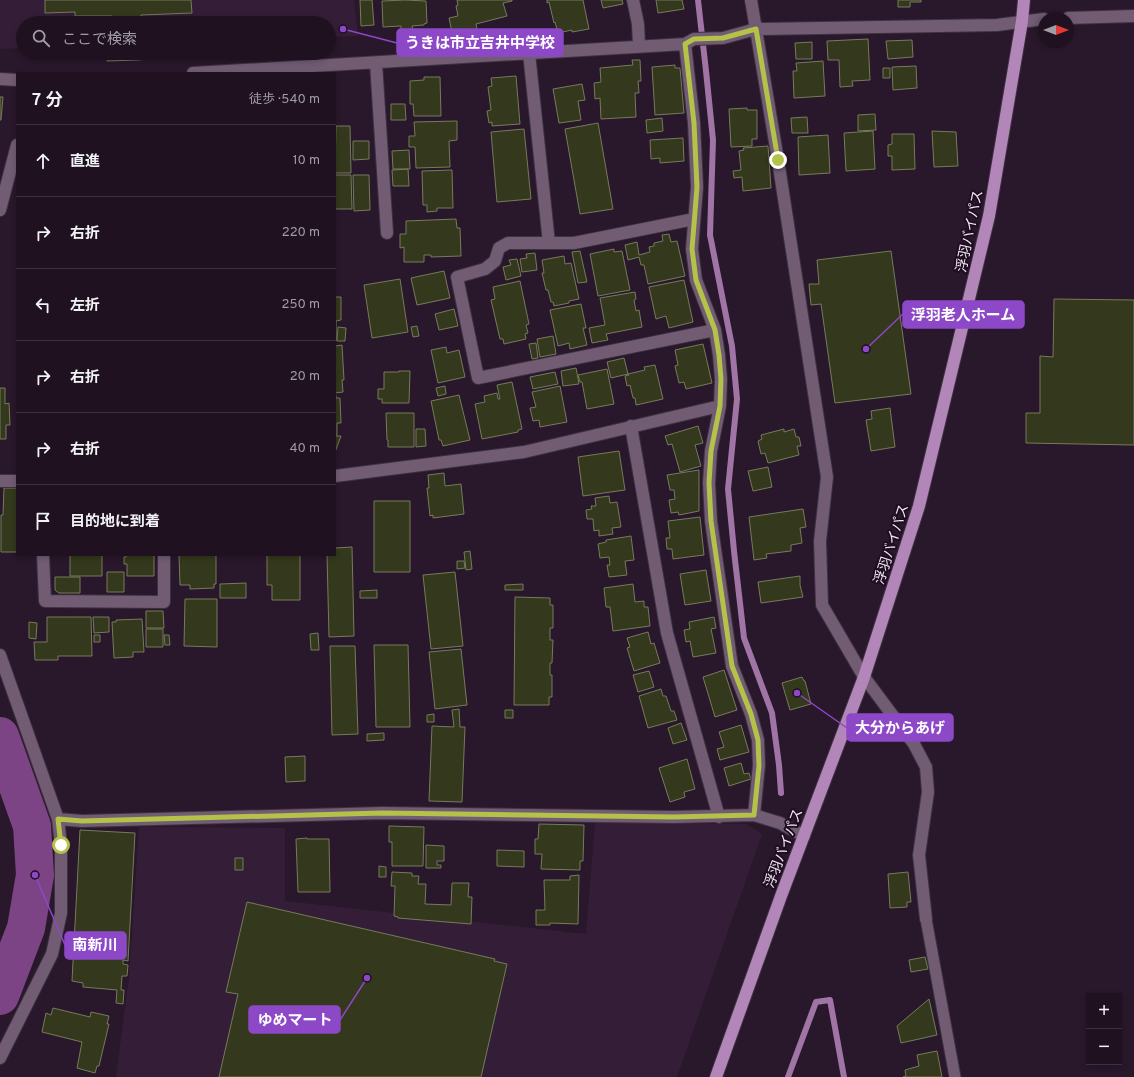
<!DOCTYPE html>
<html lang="ja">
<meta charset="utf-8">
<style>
body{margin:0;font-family:Overpass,"Noto Sans JP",sans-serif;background:#271a29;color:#f1f3f6}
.controls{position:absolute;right:12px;bottom:12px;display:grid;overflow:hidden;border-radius:0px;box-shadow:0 2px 6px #0003}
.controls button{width:36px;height:36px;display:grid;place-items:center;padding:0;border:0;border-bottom:1px solid #3c313e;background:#1f1120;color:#f1f3f6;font:20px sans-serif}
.compass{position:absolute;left:1038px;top:12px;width:36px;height:36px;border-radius:50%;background:#1f1120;box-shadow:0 2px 6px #0003;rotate:90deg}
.stop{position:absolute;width:12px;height:12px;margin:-9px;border:3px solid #b4c24a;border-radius:50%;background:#fff}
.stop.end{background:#b4c24a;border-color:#fff;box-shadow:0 1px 4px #0008}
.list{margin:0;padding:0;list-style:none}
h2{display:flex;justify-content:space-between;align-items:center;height:52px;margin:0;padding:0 16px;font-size:17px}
h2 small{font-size:13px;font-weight:400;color:#a19da5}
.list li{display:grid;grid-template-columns:26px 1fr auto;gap:12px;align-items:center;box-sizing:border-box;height:72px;padding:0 16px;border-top:1px solid #3c313e}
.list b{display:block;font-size:15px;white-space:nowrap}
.list em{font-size:13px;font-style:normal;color:#a19da5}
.icon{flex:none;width:22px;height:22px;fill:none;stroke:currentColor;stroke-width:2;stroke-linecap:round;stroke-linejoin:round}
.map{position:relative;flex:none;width:1134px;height:1077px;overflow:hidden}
.search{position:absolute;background:#1f1120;box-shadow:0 2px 6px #0003;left:16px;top:16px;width:320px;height:44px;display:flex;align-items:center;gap:10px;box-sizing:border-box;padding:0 14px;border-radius:22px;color:#a19da5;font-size:15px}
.panel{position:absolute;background:#1f1120;box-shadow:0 2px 6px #0003;left:16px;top:72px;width:320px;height:484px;border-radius:0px}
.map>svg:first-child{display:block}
</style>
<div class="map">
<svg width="1134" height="1077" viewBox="0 0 1134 1077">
<rect width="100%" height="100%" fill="#29172b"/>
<path fill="#341e37" d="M0 0H354L358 36 329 37V23H23V48L0 49Z
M595 822 746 824 762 834 677 1077H116L129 978 139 827 285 828V901L586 934Z"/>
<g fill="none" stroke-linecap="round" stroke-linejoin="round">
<path stroke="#a075a6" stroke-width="6" d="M698 0 706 71 713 140 710 235 732 346 737 399 728 489 734 551 744 638 772 713 779 765 781 793
M788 1077 816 1002 830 1000 844 1077"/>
<path stroke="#7c4484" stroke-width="38" d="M0 736 32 826 35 875 26 928 0 996"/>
</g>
<path fill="#34381c" stroke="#767b5c" d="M45 0H191L192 13 141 15V22L112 23V16H75V12L45 13Z
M360 0H372L374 25 361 26Z
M405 0 426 1 427 23 424 24V25L412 26 413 31 401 32V26L383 27 382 1Z
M457 0H512V1L503 3 507 16 476 24 478 34 466 37V40L454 42 449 18 458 16 456 6 458 5Z
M547 0H583L589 29 572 32V30L558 33 555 22 554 23 549 2 547 3Z
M601 0H622L623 4 603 8Z
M656 0H682L684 9 658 13Z
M898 0H921V2H910V7H898Z
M868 39 870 80 852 81 853 86 840 87 839 60H828L827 41Z
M912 40 913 57 888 59 886 41Z
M812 42V59H796L795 43Z
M107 53H180V54L161 58 138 60 107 61Z
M632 60H640L641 81H638L639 93H635L636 117 601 119 600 98 595 99 594 83 601 82 600 68 633 65Z
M823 61 825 96 794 98 793 71H797L796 63Z
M675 65V68H680L684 113 655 115 652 67Z
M916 66 917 88 893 90 892 67Z
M883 68H890V78H883Z
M516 76 520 124 492 126V122L489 123 487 111 491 110 488 87 492 86 491 78Z
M424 77H440L441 116H414L413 104H410V81L424 80Z
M582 84 585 100 578 101 581 120 559 123 553 89Z
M0 97H3L1 120H0Z
M391 104H405L406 120H391Z
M747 108V110H757V139H752V146L731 147 729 109Z
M875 114 876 130 858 131V115Z
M807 117 808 133H792L791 118Z
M662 118 663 131 647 133 646 120Z
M457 121V140L449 141 450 167 416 168 415 147H409V136H415L414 122Z
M598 123 613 209 580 214 565 129Z
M336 126H350L351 173H335Z
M524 129 531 199 497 202 491 132Z
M873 131 875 169 846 171 844 133Z
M932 131 956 132 958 166 934 167Z
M892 134H914L915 169 892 170V156H888V145L892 144Z
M828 135 830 173 799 175 798 137Z
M683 138 684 161 660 163V158L651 159 650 140Z
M353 141H369V159L353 160Z
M768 146 771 188 743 191 742 177 734 178 733 171 741 170 739 151 744 150 743 148Z
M409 150 410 169H393L392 151Z
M408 169 409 186H393L392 170Z
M452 170 453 208H437V211L427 212V205H423L422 171Z
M335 175H351L352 209H335Z
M353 175H369L370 210 354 211Z
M456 219 457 228H460L461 256 431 257V255H424V262H404V247L400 248V234H406V221Z
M669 234 671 242 677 241 685 276 648 284 644 265H641L639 257 628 260 625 245 637 242 639 255 650 252 649 247 654 246V243L663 241 662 235Z
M614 249V252L622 251 630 290 598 296 590 254Z
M580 251 587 282 578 283 572 252Z
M891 251 911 394 835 403 821 304 811 305 809 284H819L817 260Z
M535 253 537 270 522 272 520 259 527 258 526 254Z
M564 256 565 264 571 263 579 299 569 301V303L554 306 553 302H551L548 290H546L542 273H544L542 260Z
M517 259 521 276 506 280 503 267 511 265 509 260Z
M444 271 450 298 417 305 411 278Z
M400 279 408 332 372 338 364 285Z
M684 280 693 322 669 328 666 316 656 319 649 287Z
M520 281 529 324 526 325 528 333 525 334 526 339 504 344 503 339H500L491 300 495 299 493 287Z
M635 292 636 299 634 300 636 311 639 310 642 327 606 334 608 340 592 343 589 328 605 325 600 298Z
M335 297H341V320L336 321V341Z
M1054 299 1134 300V445L1026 443V413H1040V356L1053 357Z
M581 304 586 328H583L587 345 570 349 569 343 558 346 550 310Z
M454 309 458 326 439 330 435 314Z
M417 326 419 336 413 337 411 327Z
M338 327 346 328 345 341H337Z
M553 336 556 354 540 357 537 339Z
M536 343 538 358 532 359 529 344Z
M703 344 712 383 686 389 684 382 679 383 675 366 678 365 675 350Z
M342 345 344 380H342L343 392 335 393V346Z
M446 347 447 353 459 350 465 377 438 383 431 350Z
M624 358 628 374 611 378 607 362Z
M655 365 663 399 636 405 635 398H633L630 385 627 386 625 376 629 375 628 374 645 370 644 367Z
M576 368 579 384 563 386 561 371Z
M607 369 614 404 587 409 582 382H580L578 375Z
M399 371H410L409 403H382V399H378V389H384V372H399Z
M555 372 558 384 533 389 530 377Z
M512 382 522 429 518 430V432L482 439 475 404 485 402 484 396 497 393 498 399H500L497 385Z
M445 386 446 394 438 396 436 388Z
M560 386 567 422 540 427 539 420 533 421 530 408 536 407 532 392Z
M0 388H5V404L9 403 10 425H6V439H0Z
M335 395H336V398H340L341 423H337V435H335Z
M459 395 470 440 443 446 441 440H439L431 401Z
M890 408 895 447 871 451 866 420 872 419 871 411Z
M386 413H414V447H388V440H387Z
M698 426 703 443 695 445 701 466 680 472 672 444 668 445 665 436Z
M416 429H425L426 446 416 447Z
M784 429V432L794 429 796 437H799L801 446H797L799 455 768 463 765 453 761 454 758 441 762 439 761 435Z
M335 436H341L335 452Z
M619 451 625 490 583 496 578 457Z
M768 467 772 487 753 491 748 471Z
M699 470V511L679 515 678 512 671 513 669 500 675 499 674 490H670L667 475Z
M444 473 445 486 461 484 464 514 433 518V515L430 516 427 488H429L428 475Z
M4 488H17V552H1V515H3Z
M609 496 610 503 617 502 621 527 612 528 613 534 599 536V530L594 531 593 519H587L586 510 592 509 591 506H596L595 498Z
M374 501H410V572H374Z
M803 509 806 527 800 528 802 543 791 545V551L766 554 767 558 754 560 749 517Z
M700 517 704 555 673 559 672 549H667L666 538H670L668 521Z
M631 536 634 560 625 561 627 575 609 577 607 565H610L609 557 600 558 598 544 606 542V540Z
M352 547 354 636 329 637 327 555H335V548Z
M470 551 472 569 466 570 464 552Z
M70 555H102V576H70Z
M126 555H154V576H127V564H124V557H126Z
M179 555H216V584H214V588L190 589V585H180Z
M267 555H300V600H272V585H267Z
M457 561H464L465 568 457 569Z
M706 570 711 601 685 605 680 574Z
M107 572H124V592H107Z
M455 572 463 646 431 649 423 575Z
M800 576V585L803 597 761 603 758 582Z
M55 577H80V593H59L55 590Z
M246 583V598H220V584Z
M523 584V590H505V585Z
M633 584 635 602 644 601V607H648L650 626 613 631 610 607H606L604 588Z
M377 590V598H360V591Z
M515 597 550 598V605H553V628H550V640H553L552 663H550V675H552V697H549V705H514Z
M185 599H217V647L184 646Z
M146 611H163L164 628H146Z
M47 617H91L92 656H58V660H35L34 642H47Z
M93 617H109V632L94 633Z
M714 617 716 628 711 629 716 653 693 657 690 641 686 642 684 630 690 629 689 622Z
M142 619 144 652H133V657L114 658 112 622H116V620Z
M29 622 37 623 36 639 29 638Z
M146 629H163V647H146Z
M648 632 651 644 654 643 660 663 634 671 627 648 630 647 627 638Z
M318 633 319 650H311L310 634Z
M94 635H100V642H94Z
M164 635H169L170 645H165Z
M374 645H408L410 727H376Z
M330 646H355L358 734 332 735Z
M461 649 467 705 435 709 429 652Z
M724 670 737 710 715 717 703 677Z
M649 671 654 687 638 692 633 675Z
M802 677 804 681H805L811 704 790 710 782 683Z
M661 689 663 696H666L671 711H674L677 720 648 728 639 696Z
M459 709 460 727H465L462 802 429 801 432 726 454 727 452 710Z
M505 710H513V718H505Z
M434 714V722H427V715Z
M681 723 687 740 673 744 668 728Z
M741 725 749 752 720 760 717 749 724 747 719 732Z
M384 733V740L367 741V734Z
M305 756V781L286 782 285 757Z
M687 759 695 789 684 792 685 797 670 802 659 768Z
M741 763 744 774 749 773 751 779 729 786 724 768Z
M539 824 584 825 583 861H580V870L541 869 542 854H535V839H538Z
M389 826 424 827 423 866H392V842H389Z
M80 830 135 833 128 961 123 960V964L128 965 127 976H122L121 990H124L123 1004 116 1003 117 990 83 987V983L72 981Z
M307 838V839H329L330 892H298L296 839Z
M426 845 444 846V861H437V865H441V868H426Z
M497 850 524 851V867L497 866Z
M235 858H243V870H235Z
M379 866 386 867V877H379Z
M392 872 412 873V876H419L418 884H426L425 904 451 905 452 883H469L468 897H472L471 924 398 918V917L394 916 395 886H391Z
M908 872 911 902H907V907L890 908 888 874Z
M579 875 578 924 550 923V925H536V910H545L544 880H570V876Z
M247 902 495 959 494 961 507 964 481 1077H219L238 994 226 992Z
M925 957 928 969 911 972 909 960Z
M929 999 937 1035 901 1043 897 1026Z
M53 1008 90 1017 91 1012 109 1016 107 1024H109L99 1066H97L95 1073 77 1068 82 1042 42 1032 46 1013 51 1015Z
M937 1051 942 1077H903L906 1076 905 1070 919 1066 917 1055Z"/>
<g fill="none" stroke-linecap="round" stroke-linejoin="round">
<g stroke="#3e3140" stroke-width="13">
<path id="service" d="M926 919 955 1077"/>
</g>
<g stroke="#3e3140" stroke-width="14">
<path id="minor" d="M633 0 638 24 639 45
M751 0 778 160 827 477 820 541 822 605 864 677 914 744 926 767 928 792 919 855 926 919
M1068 18 1134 16
M685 44 694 123 697 187 692 249 696 280 715 330 719 355 721 379 720 406 711 451 709 483 711 521 732 666 751 714 758 740 759 765 754 815
M529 53 549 243
M376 63 387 233
M193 73 685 44 694 39 723 38 756 29 997 25 1044 19
M0 79 17 80
M0 210 17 145
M694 219 574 243H508L499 248 495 261 485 269 457 277 478 378 715 330
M631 426 667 633 719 817
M335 476 524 452 720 406
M0 481H17
M43 555 45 601 164 602V555
M0 655 58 819 61 845V913L52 954 0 1058
M58 819 82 821 382 813 674 817 754 815 780 823 804 836"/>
</g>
<g stroke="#3e3140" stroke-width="14">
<path id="trunk" d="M716 1077 781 896 864 677 919 506 989 216 1022 21 1024 0"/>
</g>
<use href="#service" stroke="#715c74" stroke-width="11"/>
<use href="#minor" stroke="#715c74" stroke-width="12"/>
<use href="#trunk" stroke="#b286b8" stroke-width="12"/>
</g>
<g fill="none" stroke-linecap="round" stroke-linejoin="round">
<path stroke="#b4c24a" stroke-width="5" d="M61 845 58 819 82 821 382 813 674 817 754 815 759 766 758 740 751 714 732 666 711 521 709 483 711 451 720 406 721 379 719 355 715 330 696 280 692 249 697 187 694 123 685 44 694 39 723 38 756 29 778 160"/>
</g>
<g text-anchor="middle" stroke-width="4" stroke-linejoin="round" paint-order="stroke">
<g font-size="14" fill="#f3e7f5" stroke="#1f0e21">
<text transform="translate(969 231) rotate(-78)" y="5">浮羽バイパス</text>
<text transform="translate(891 544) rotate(-72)" y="5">浮羽バイパス</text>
<text transform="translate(783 848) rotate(-69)" y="5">浮羽バイパス</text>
</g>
</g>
<path fill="none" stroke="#8d48c7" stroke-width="1.5" d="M343 29L397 43M866 349L903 314M797 693L847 728M35 875L65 945M367 978L340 1020"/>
<g fill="#8d48c7" stroke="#1f0e21" stroke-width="1.5">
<circle cx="343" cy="29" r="4"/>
<circle cx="866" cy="349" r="4"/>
<circle cx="797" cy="693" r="4"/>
<circle cx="35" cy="875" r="4"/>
<circle cx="367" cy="978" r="4"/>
</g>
<g fill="#8d48c7" stroke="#8d48c7" stroke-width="1.5">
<rect x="397" y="29" width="166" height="27" rx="4"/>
<rect x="903" y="301" width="121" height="27" rx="4"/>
<rect x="847" y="714" width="106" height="27" rx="4"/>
<rect x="65" y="932" width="61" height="27" rx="4"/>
<rect x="249" y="1006" width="91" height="27" rx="4"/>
</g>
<g font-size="15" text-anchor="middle" font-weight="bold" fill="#fff">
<text x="480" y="48">うきは市立吉井中学校</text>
<text x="963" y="320">浮羽老人ホーム</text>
<text x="900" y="733">大分からあげ</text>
<text x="95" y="950">南新川</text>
<text x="295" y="1025">ゆめマート</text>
</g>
</svg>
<div class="controls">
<button>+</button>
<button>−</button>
</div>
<svg class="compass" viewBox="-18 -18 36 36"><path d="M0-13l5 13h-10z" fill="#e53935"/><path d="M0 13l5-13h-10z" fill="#a19da5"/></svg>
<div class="stop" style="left:61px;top:845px"></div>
<div class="stop end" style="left:778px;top:160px"></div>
<div class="search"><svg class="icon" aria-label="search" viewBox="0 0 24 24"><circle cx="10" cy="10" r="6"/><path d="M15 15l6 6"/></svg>ここで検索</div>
<section class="panel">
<h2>7 分<small>徒歩 · 540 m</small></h2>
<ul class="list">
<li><svg class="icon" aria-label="ahead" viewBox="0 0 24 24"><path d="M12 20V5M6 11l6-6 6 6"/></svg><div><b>直進</b></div><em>10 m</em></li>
<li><svg class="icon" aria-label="right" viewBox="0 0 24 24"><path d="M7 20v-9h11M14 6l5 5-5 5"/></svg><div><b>右折</b></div><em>220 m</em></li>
<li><svg class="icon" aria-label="left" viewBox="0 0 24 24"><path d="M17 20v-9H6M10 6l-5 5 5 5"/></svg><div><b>左折</b></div><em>250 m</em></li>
<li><svg class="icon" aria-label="right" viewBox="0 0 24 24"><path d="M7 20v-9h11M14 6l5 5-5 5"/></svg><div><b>右折</b></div><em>20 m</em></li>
<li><svg class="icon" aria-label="right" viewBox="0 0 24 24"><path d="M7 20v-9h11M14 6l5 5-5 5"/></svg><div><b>右折</b></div><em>40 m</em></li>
<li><svg class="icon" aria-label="arrive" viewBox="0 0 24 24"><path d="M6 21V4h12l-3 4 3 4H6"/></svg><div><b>目的地に到着</b></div></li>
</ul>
</section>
</div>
